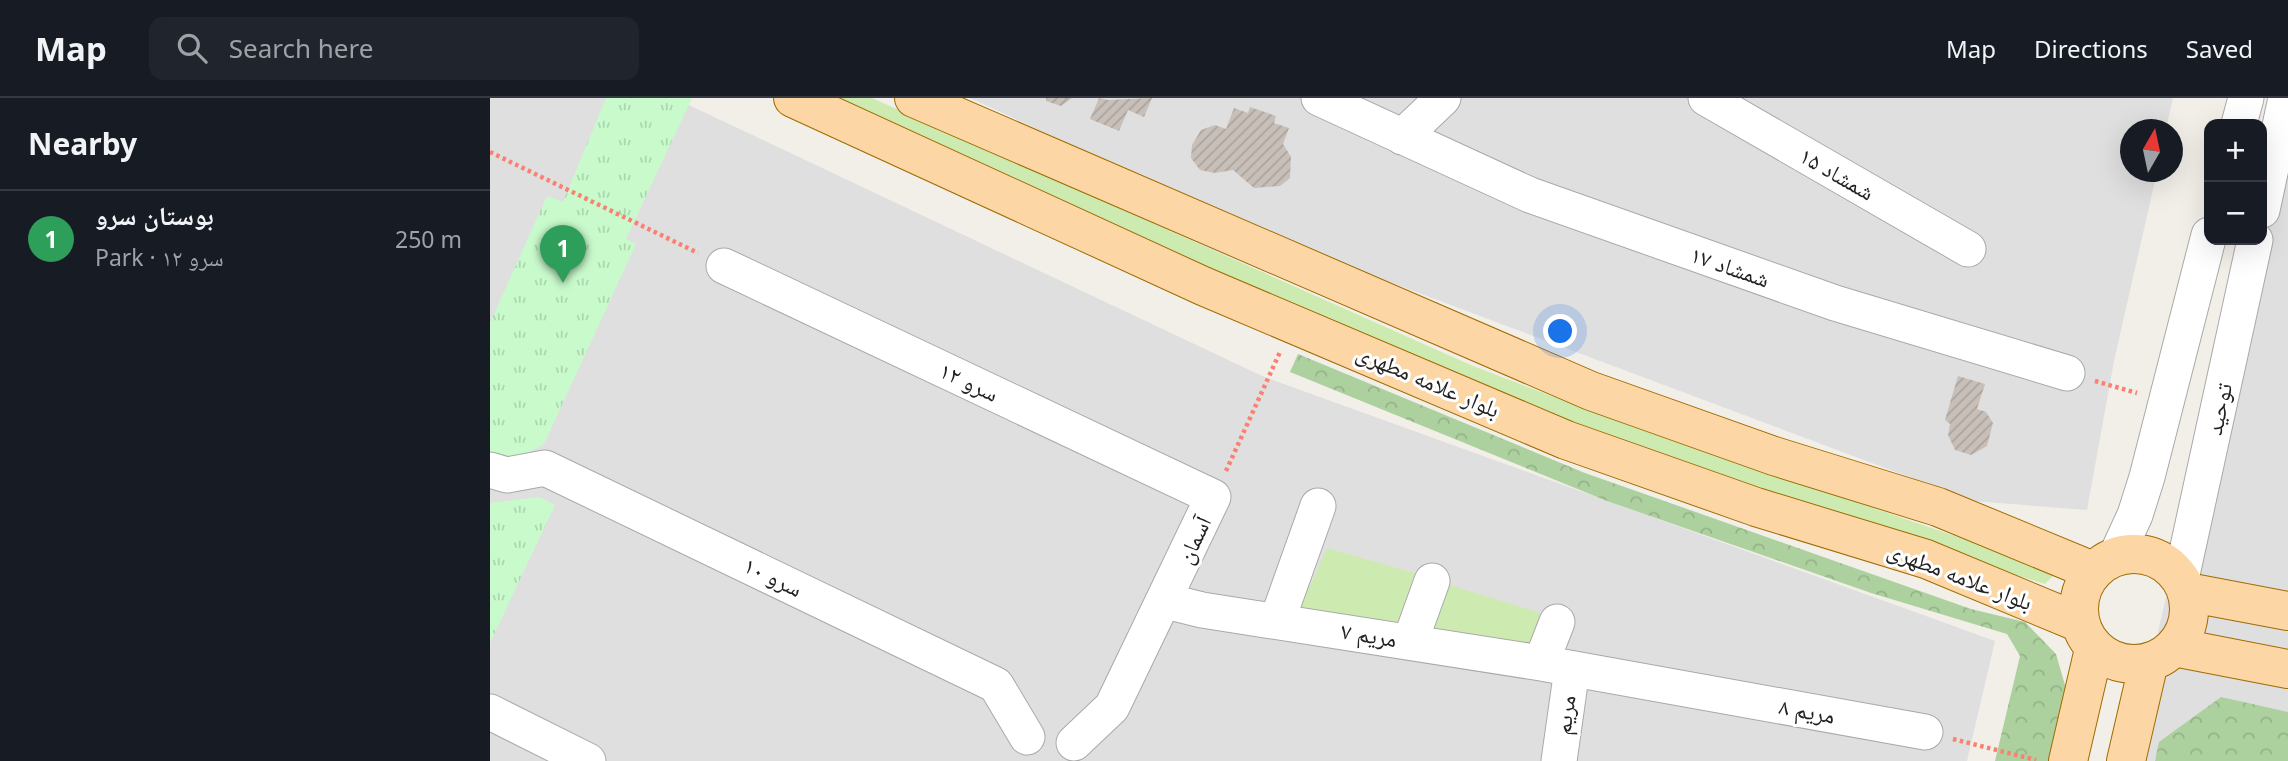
<!DOCTYPE html>
<meta charset="utf-8">
<style>
body{margin:0;font-family:"Noto Sans","Noto Naskh Arabic",sans-serif;background:#20242c;color:#f1f3f6}
.controls{position:absolute;right:21px;top:21px;display:grid;overflow:hidden;border-radius:14px;box-shadow:0 7px 28px #0002}
.controls button{width:63px;height:63px;display:grid;place-items:center;padding:0;border:0;border-bottom:2px solid #363941;background:#171b24;color:#f1f3f6;font:35px sans-serif}
.compass{position:absolute;left:1630px;top:21px;width:63px;height:63px;border-radius:50%;background:#171b24;box-shadow:0 7px 28px #0002;rotate:9deg}
.you{position:absolute;left:1071px;top:234px;width:24px;height:24px;margin:-18px;border:5px solid #fff;border-radius:50%;background:#1a73e8;box-shadow:0 0 0 10px #1a73e833}
.badge{display:grid;place-items:center;width:46px;height:46px;border-radius:50%;background:#d40000;color:#fff;font-size:23px;font-weight:700}
.pin{position:absolute;translate:-50% -58px;filter:drop-shadow(0 2px 4px #0008)}
.pin::after{content:'';position:absolute;top:37px;width:24px;height:21px;background:inherit;clip-path:polygon(0 0,100% 0,50% 100%)}
.list{margin:0;padding:0;list-style:none}
h2{display:flex;justify-content:space-between;align-items:center;height:91px;margin:0;padding:0 28px;font-size:30px}
h2 small{font-size:23px;font-weight:400;color:#9ea1a6}
.list li{display:grid;grid-template-columns:46px 1fr auto;gap:21px;align-items:center;box-sizing:border-box;height:98px;padding:0 28px;border-top:2px solid #363941}
.list b{display:block;font-size:26px;white-space:nowrap}
.list p{margin:0;font-size:23px;white-space:nowrap;color:#9ea1a6}
.list em{font-size:23px;font-style:normal;color:#9ea1a6}
.icon{flex:none;width:38px;height:38px;fill:none;stroke:currentColor;stroke-width:2;stroke-linecap:round;stroke-linejoin:round}
.map{position:relative;flex:none;width:1798px;height:663px;overflow:hidden}
header{display:flex;align-items:center;gap:42px;box-sizing:border-box;height:98px;padding:0 35px;background:#171b24;border-bottom:2px solid #363941}
header strong{font-size:33px}
nav{display:flex;gap:38px;margin-inline-start:auto;font-size:24px}
.search{width:490px;height:63px;background:#20242c;display:flex;align-items:center;gap:18px;box-sizing:border-box;padding:0 24px;border-radius:14px;color:#9ea1a6;font-size:26px}
main{display:flex}
aside{flex:1;background:#171b24}
.map>svg:first-child{display:block}
</style>
<header>
<strong>Map</strong>
<div class="search"><svg class="icon" aria-label="search" viewBox="0 0 24 24"><circle cx="10" cy="10" r="6"/><path d="M15 15l6 6"/></svg>Search here</div>
<nav><a>Map</a><a>Directions</a><a>Saved</a></nav>
</header>
<main>
<aside>
<h2>Nearby<small></small></h2>
<ul class="list">
<li><span class="badge" style="background:#2e9e5b">1</span><div><b>بوستان سرو</b><p>Park · سرو ۱۲</p></div><em>250 m</em></li>
</ul>
</aside>
<div class="map">
<svg width="1798" height="663" viewBox="0 0 1798 663">
<defs>
<pattern id="forest-crowns" width="20" height="18" patternUnits="userSpaceOnUse" patternTransform="scale(1.75)"><rect width="20" height="18" fill="#add19e"/><path d="M2 6a3 3 0 1 1 6 0M12 15a3 3 0 1 1 6 0" fill="none" stroke="#95b388"/></pattern>
<pattern id="park-tufts" width="24" height="20" patternUnits="userSpaceOnUse" patternTransform="scale(1.75)"><rect width="24" height="20" fill="#c8facc"/><path d="M3 7l-1-3M5 7V3M7 7l1-3M15 17l-1-3M17 17v-4M19 17l1-3" fill="none" stroke="#acd6af"/></pattern>
<pattern id="building-hatch" width="6" height="6" patternUnits="userSpaceOnUse" patternTransform="scale(1.75)"><rect width="6" height="6" fill="#c7bfb8"/><path d="M-1 1l2-2M0 6l6-6M5 7l2-2" fill="none" stroke="#aba49e"/></pattern>
</defs>
<rect width="100%" height="100%" fill="#f2efe9"/>
<path fill="#e0dfdf" d="M0 0H184L772 278 1505 543 1477 663H0Z
M480 0H1683L1676 31 1640 32V74H1667L1624 263 1597 412 1483 403 793 144Z
M1798 0V663H1639L1684 463 1772 142Z"/>
<path fill="#cdebb0" d="M334 0H382L983 268 1127 323 1568 473 1555 486 1382 432 1069 327Z
M837 450 932 477 908 534 808 515Z
M953 485 1060 518 1042 557 933 538Z"/>
<path fill="url(#forest-crowns)" d="M808 256 1095 375 1481 511 1535 524 1566 556 1577 594 1563 663H1505L1530 558 1517 536 1381 495 1117 403 800 274Z
M1731 599 1798 614V663H1665L1669 644Z"/>
<path fill="url(#park-tufts)" d="M116 0H202L136 141 146 146 54 346C37 356 20 363 0 354V225L57 98 73 104Z
M49 399 65 407 0 545V405Z"/>
<path fill="url(#building-hatch)" d="M556 0H582L571 8 556 3Z
M609 0 618 2 662 0 654 19 638 12 629 33 600 21Z
M760 9 786 18 784 25 799 30 793 46 801 59 800 80 790 88 764 90 743 72 725 75 710 72 701 60 702 47 711 32 725 27 736 31 744 10 758 15Z
M1468 278 1495 286 1487 311 1496 314 1503 325 1497 348 1481 357 1465 352 1458 337 1460 326 1455 322Z"/>
<g fill="none" stroke-linecap="round" stroke-linejoin="round">
<g stroke="#a9a9a9" stroke-width="37">
<path id="minor" d="M829 0 1040 97 1345 205 1577 275
M1216 0 1478 151
M1749 26 1756 0
M912 39 953 0
M1772 112 1796 0
M234 168 723 399 622 609 584 645
M0 372 17 377 55 370 506 587 537 639
M1627 456 1645 417 1657 379 1719 137
M1691 481 1765 142
M676 503 712 512 1051 565 1435 634
M787 523 828 408
M920 544 942 483
M1051 565 1067 524
M0 614 98 663
M1069 663 1082 571"/>
</g>
<g stroke="#a06b00" stroke-width="40">
<path id="major" d="M303 0 713 188 1076 342 1266 409 1436 461 1590 525
M424 0 1101 293 1284 358 1448 409 1603 473
M1589 511a55 55 0 1 1 110 0a55 55 0 1 1-110 0Z
M1697 494 1798 513
M1684 549 1798 571
M1578 663 1604 551
M1636 663 1659 564"/>
</g>
<path stroke="#fa8072" stroke-width="4.5" stroke-dasharray="3.5 3.5" stroke-linecap="butt" d="M0 54 208 155
M1605 283 1647 295
M736 373 790 254
M1463 641 1546 662"/>
<use href="#minor" stroke="#fff" stroke-width="35"/>
<use href="#major" stroke="#fcd6a4" stroke-width="38"/>
</g>
<g text-anchor="middle" stroke-width="6" stroke-linejoin="round" paint-order="stroke">
<g font-size="23" fill="#222" stroke="#fff">
<text transform="translate(1347 76) rotate(30)" y="8">شمشاد ۱۵</text>
<text transform="translate(1240 169) rotate(19)" y="8">شمشاد ۱۷</text>
<text transform="translate(938 283) rotate(23)" y="8">بلوار علامه مطهری</text>
<text transform="translate(479 284) rotate(25)" y="8">سرو ۱۲</text>
<text transform="translate(1729 311) rotate(-78)" y="8">توحید</text>
<text transform="translate(704 442) rotate(-65)" y="8">آسمان</text>
<text transform="translate(1470 478) rotate(21)" y="8">بلوار علامه مطهری</text>
<text transform="translate(283 479) rotate(26)" y="8">سرو ۱۰</text>
<text transform="translate(879 537) rotate(9)" y="8">مریم ۷</text>
<text transform="translate(1317 613) rotate(10)" y="8">مریم ۸</text>
<text transform="translate(1075 617) rotate(-82)" y="8">مریم</text>
</g>
</g>
</svg>
<div class="controls">
<button>+</button>
<button>−</button>
</div>
<svg class="compass" viewBox="-18 -18 36 36"><path d="M0-13l5 13h-10z" fill="#e53935"/><path d="M0 13l5-13h-10z" fill="#9ea1a6"/></svg>
<div class="you"></div>
<div class="pin badge" style="left:73px;top:185px;background:#2e9e5b">1</div>
</div>
</main>
